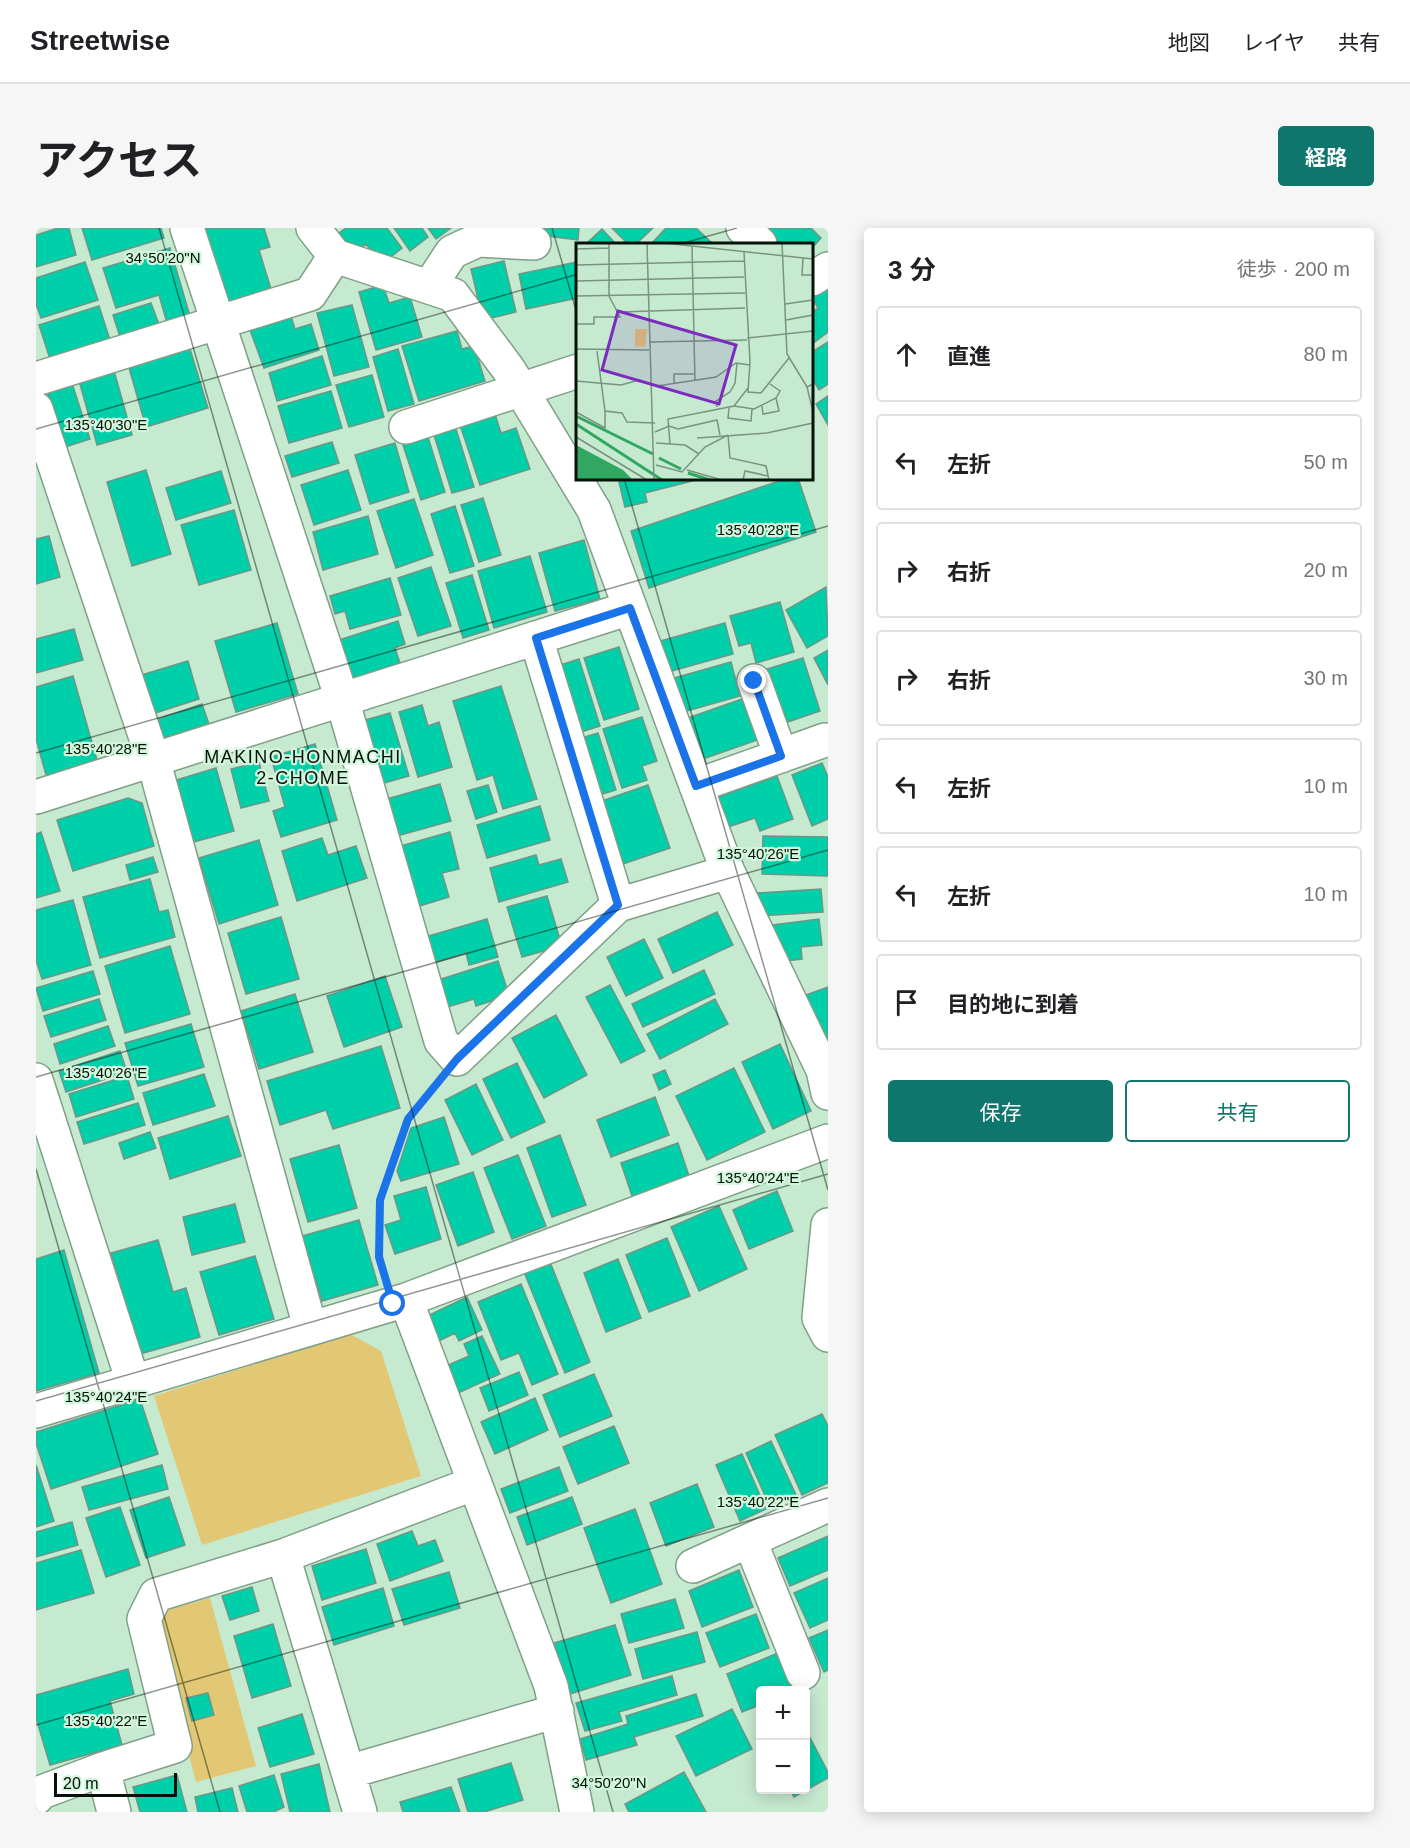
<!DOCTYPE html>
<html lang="ja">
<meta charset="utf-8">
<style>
body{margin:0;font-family:Helvetica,"Noto Sans JP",sans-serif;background:#f6f6f6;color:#202124}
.controls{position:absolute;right:18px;bottom:18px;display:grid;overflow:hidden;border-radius:6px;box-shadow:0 3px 15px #0003}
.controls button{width:54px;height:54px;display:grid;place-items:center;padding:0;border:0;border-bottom:2px solid #e0e0e0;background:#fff;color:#202124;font:30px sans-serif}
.scale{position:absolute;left:18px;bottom:15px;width:123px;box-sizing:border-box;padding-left:6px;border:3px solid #051109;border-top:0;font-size:16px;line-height:21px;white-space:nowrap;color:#051109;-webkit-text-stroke:4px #d3f7dc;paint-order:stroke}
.stop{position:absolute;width:18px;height:18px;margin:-14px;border:4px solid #1a73e8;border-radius:50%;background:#fff}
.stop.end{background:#1a73e8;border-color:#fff;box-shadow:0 2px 6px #0008}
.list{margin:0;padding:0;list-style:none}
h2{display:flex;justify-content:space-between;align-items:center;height:78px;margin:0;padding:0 24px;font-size:26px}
h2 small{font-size:20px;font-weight:400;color:#757577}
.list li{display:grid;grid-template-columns:39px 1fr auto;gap:18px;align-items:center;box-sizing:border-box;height:96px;margin:0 12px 12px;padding:0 12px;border:2px solid #e0e0e0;border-radius:6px}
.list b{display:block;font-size:22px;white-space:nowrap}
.list em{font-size:20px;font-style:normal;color:#757577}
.actions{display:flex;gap:12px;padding:18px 24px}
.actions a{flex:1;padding:14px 0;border:2px solid #0f766e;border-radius:6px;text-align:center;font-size:21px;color:#0f766e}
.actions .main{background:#0f766e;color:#fff}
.icon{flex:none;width:33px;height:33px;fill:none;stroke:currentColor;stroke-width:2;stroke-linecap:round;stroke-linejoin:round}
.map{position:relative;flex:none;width:792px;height:1584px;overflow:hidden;border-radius:6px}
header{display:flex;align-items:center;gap:36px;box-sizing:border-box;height:84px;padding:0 30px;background:#fff;border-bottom:2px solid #e0e0e0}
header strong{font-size:28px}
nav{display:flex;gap:33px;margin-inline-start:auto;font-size:21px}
.intro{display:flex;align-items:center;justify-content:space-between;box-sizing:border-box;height:144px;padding:0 36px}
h1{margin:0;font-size:42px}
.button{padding:15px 27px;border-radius:6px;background:#0f766e;color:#fff;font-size:21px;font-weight:700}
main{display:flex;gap:36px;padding:0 36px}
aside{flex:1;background:#fff;border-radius:6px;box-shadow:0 3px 15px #0003}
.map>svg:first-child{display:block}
</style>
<header>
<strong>Streetwise</strong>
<nav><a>地図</a><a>レイヤ</a><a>共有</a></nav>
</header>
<div class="intro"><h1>アクセス</h1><a class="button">経路</a></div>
<main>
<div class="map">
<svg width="792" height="1584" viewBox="0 0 792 1584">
<rect width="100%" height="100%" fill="#c6eacf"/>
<path fill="#e2c874" d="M314 1106 345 1123 385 1248 166 1317 118 1168Z
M174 1370 220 1538 160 1554 119 1400 124 1384Z"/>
<path fill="#00d0aa" stroke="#6b9688" stroke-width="1.5" d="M22 0H33L40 27 0 39V7Z
M46 0H125L128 10 56 32Z
M168 0H228L234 19 223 22 235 61 191 75Z
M310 0H351L366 20 346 36 330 16 319 25 303 5Z
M358 0H386L392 9 374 23Z
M392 0H415L400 11Z
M486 0H543L542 12 486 5Z
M576 0H617L600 16H592Z
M630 0H660L676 15 615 16Z
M727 0H775L785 10 776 20V16H745Z
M566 1 580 16H550Z
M134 20 154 88 131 95 123 67 80 80 67 40Z
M468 33 480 84 447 92 435 41Z
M49 34 62 72 5 90 0 76V50Z
M541 34 542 70 490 81 483 46Z
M347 57 353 75 374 69 386 109 340 122 323 64Z
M792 58V104L776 116V84L782 80 776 70Z
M115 75 124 99 85 112 77 87Z
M316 77 333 139 298 148 281 85Z
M63 78 75 115 15 134 3 97Z
M255 88 259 101 275 96 283 122 228 140 214 102Z
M421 103 426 121 438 118 449 153 383 173 366 118Z
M792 114V156L783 162 776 150V124Z
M154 121 172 180 110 199 93 140Z
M362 121 378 176 352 183 337 129Z
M286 128 295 157 241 173 233 145Z
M77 139 96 207 61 217 42 149Z
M336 147 348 189 313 199 300 157Z
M35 152 54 211 29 219 10 160Z
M295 163 306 200 253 215 242 178Z
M792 168V197L780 176Z
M459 186 465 205 480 200 494 241 444 257 424 197Z
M420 201 438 259 416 265 398 207Z
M392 209 409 264 385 272 367 217Z
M296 214 303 235 256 249 249 228Z
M359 215 373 264 334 276 319 227Z
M110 242 135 326 96 338 71 254Z
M312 242 325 282 278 297 265 257Z
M185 243 195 275 140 292 130 260Z
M582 250H668L609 265 611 274 589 279Z
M752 250H762L780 304 613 360 595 303Z
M447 270 465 327 443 334 425 277Z
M378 271 397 327 360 340 341 283Z
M419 278 438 338 414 345 395 286Z
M198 282 215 342 163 357 145 297Z
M332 288 342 326 287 342 277 304Z
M13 308 24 349 0 356V311Z
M548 312 564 371 519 383 503 325Z
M494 328 511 384 458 400 442 343Z
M395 339 415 398 382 408 362 350Z
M436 347 453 402 427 410 410 355Z
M354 350 365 387 314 401 309 383 299 386 294 368Z
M790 359 792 408 771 420 750 382Z
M744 374 758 424 720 435 715 415 703 418 694 388Z
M362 393 369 416 359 420 366 441 316 456 303 412Z
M241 395 262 466 200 484 179 413Z
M689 395 697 426 632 444 624 413Z
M38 401 47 432 0 445V411Z
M583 419 603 481 568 492 548 430Z
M792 422V457L778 430Z
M767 430 784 483 746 496 728 442Z
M543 431 564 498 536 507 515 440Z
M152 433 163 471 113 487 102 448Z
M695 434 704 468 647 484 638 450Z
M37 448 63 539 12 554 0 511V459Z
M465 458 501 571 467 581 457 547 441 552 417 473Z
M706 471 721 512 664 532 649 491Z
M166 476 173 496 122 512 116 493Z
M386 477 392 498 403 494 416 539 382 549 363 484Z
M354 485 373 548 341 557 322 494Z
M606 489 621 533 606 538 611 552 586 560 567 501Z
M562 505 580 562 556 569 539 512Z
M279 516 301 592 245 609 237 583 249 579 235 529Z
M223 534 233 573 205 580 195 541Z
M786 535 792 549V591L776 598 756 547Z
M180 540 198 603 154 615 137 553Z
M741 548 757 591 724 603 719 590 692 599 682 569Z
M404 556 415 593 357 609 347 572Z
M452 557 461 584 440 591 431 563Z
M612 557 634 620 581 638 560 575Z
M92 570 106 575 118 618 37 643 21 592Z
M504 578 514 612 451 630 441 597Z
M5 604 24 663 0 670V606Z
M414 604 423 641 406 645 413 669 377 680 361 619Z
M727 608 792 609V648L726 646Z
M286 610 292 627 320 618 331 650 261 673 246 623Z
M223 612 242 677 183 696 163 630Z
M500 627 503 637 525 631 532 654 463 674 454 640Z
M117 629 122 644 94 652 90 637Z
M114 651 123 684 132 682 139 709 64 730 47 669Z
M785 661 787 684 724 688 722 665Z
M511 668 526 718 486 729 471 679Z
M37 672 55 737 6 751 0 732V682Z
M681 684 697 717 637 745 622 711Z
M245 689 263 751 210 766 192 705Z
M451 691 462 729 433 737 430 725 397 735 389 709Z
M783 691 786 717 765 719 766 731 741 734 737 697Z
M608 711 627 750 590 768 571 729Z
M134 718 154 786 89 805 69 738Z
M462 733 473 767 440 778 438 771 408 780 399 753Z
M668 742 679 766 607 799 596 776Z
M57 743 64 766 7 783 0 760Z
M349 748 366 799 308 819 291 768Z
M574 757 609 823 585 835 550 769Z
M792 759V820L789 821 770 767Z
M259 766 277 824 223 841 205 783Z
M63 771 70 792 15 809 8 788Z
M679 771 692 796 624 831 611 806Z
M520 787 551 847 508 870 476 810Z
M155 796 168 839 102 858 89 815Z
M72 798 79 818 24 836 18 816Z
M744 816 775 883 737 901 706 834Z
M345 818 364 880 297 901 290 882 244 897 231 853Z
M84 823 91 844 30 864 23 843Z
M481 835 509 894 475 910 447 851Z
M698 840 729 904 671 932 640 868Z
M629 842 635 856 623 862 617 847Z
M168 846 179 878 117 897 107 865Z
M91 848 98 871 40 889 33 866Z
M440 856 467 912 436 927 409 872Z
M619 869 633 907 575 929 561 892Z
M102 875 109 897 48 916 41 894Z
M192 888 205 928 134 951 122 910Z
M408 889 423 936 365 953 361 943 375 900Z
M114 904 120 920 88 931 83 915Z
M524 907 550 977 516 989 491 920Z
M642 915 654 951 597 971 585 935Z
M303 917 321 980 272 994 254 931Z
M482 927 510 998 476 1011 448 940Z
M437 944 458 1004 422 1018 400 957Z
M390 959 405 1011 359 1026 349 997 365 992 358 968Z
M741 963 757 1003 713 1021 697 982Z
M199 976 209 1014 156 1027 147 989Z
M683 978 711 1041 663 1063 635 999Z
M323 992 342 1057 286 1073 266 1008Z
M631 1010 654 1068 613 1084 590 1027Z
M122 1012 137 1064 150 1060 164 1109 104 1126 75 1025Z
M28 1022 63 1145 0 1163V1031Z
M219 1028 238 1091 183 1107 164 1044Z
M582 1031 605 1090 570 1104 548 1045Z
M514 1034 554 1134 529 1145 488 1044Z
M485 1056 522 1146 496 1157 483 1125 465 1132 442 1074Z
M431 1069 446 1102 423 1113 419 1105 401 1114 389 1089Z
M446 1108 464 1146 420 1166 408 1139 433 1128 428 1116Z
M483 1144 492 1167 453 1183 444 1160Z
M558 1146 576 1188 524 1209 507 1167Z
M499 1170 512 1202 459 1226 445 1194Z
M104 1171 122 1226 15 1261 0 1215V1204Z
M786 1186 792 1198V1255L766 1267 739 1207Z
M578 1198 593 1235 542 1256 527 1219Z
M735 1213 760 1267 734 1279 710 1225Z
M706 1226 730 1281 704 1293 680 1237Z
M0 1237 18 1293 0 1299Z
M126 1237 132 1261 53 1282 46 1259Z
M523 1239 532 1263 474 1285 465 1261Z
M661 1256 678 1299 630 1318 614 1275Z
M133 1269 149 1317 110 1330 94 1282Z
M536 1269 546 1296 491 1317 481 1289Z
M84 1279 104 1337 70 1349 50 1290Z
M599 1281 626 1356 575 1375 548 1300Z
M36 1294 42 1317 0 1329V1304Z
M376 1303 382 1318 399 1312 407 1333 354 1353 341 1316Z
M792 1308V1342L754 1358 742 1330Z
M330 1321 340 1355 286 1372 276 1338Z
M45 1322 58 1365 0 1382V1335Z
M703 1342 717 1379 666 1399 653 1363Z
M413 1344 424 1380 368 1397 356 1361Z
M792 1350V1392L774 1400 758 1365Z
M216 1359 223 1383 194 1392 186 1368Z
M347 1360 358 1398 298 1417 286 1379Z
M639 1371 648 1400 593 1415 585 1386Z
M720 1386 733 1420 684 1439 670 1405Z
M237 1396 255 1458 216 1470 198 1408Z
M579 1397 595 1447 534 1466 518 1415Z
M792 1402V1442L788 1444 773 1410Z
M661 1404 669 1434 607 1451 599 1421Z
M742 1425 757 1462H724V1477L706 1484 691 1446Z
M92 1441 98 1466 74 1473 86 1517 14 1537 0 1490V1467Z
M636 1448 641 1467 583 1484 586 1493 549 1503 540 1475Z
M172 1465 178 1487 156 1493 150 1470Z
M660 1466 667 1488 598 1509 601 1517 550 1532 544 1511 592 1496 590 1488Z
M696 1481 716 1521 660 1548 640 1508Z
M266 1486 278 1526 234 1539 222 1500Z
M770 1502 792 1544V1550L758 1569 754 1562H770Z
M475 1535 487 1572 448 1584H432L422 1551Z
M283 1536 294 1584H254L245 1546Z
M648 1544 670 1584H593L589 1576Z
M141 1547 151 1584H104L97 1559Z
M238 1547 248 1579 238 1584H211L203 1558Z
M415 1559 424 1584H367L364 1574Z
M196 1560 202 1584H162L159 1569Z"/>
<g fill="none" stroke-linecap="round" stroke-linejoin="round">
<g stroke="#7fa087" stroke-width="36">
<path id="minor" d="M151 0 306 471 405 813 421 831 582 677
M277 0 299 28 417 67 473 142 558 282 692 644 787 842 792 865
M707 0 724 16
M776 51 792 41
M393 59 416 24 442 12 498 15
M0 151 274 66 299 28
M0 181 117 531 274 1099
M370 199 542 143
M500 410 582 677 692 644
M718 453 745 528
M660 558 789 512
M0 569 594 380
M0 852 97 1154
M792 997 783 1090 792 1107
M370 1072 515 1458 541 1584
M0 1183 370 1072 792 913
M714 1313 767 1445
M247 1328 324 1584
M657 1338 792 1277
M67 1541 78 1584
M312 1544 521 1483
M0 1570 6 1564 67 1541 139 1518 108 1391 120 1367 247 1328 439 1255"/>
</g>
<path stroke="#87a38e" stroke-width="4" stroke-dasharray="4.5 4.5" stroke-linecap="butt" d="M346 1039C334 996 353 934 372 893 377 881 389 870 398 860"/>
<use href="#minor" stroke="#fff" stroke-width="33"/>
</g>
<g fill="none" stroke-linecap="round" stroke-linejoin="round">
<path stroke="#1a73e8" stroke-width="8" d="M357 1076 343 1029 344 972 372 891 421 831 582 677 500 410 594 380 660 558 745 528 718 453"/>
</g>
<path fill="none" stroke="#051109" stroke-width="1.5" stroke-opacity="0.45" d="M123 0 577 1584M516 0 542 89M644 16 701 0M0 201 542 46M588 250 792 962M0 525 792 298M0 849 792 622M0 941 184 1584M0 1173 792 946M0 1497 792 1270"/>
<g text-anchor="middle" stroke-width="4.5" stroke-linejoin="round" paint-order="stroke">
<g font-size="18" letter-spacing="1.5" fill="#051109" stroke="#d3f7dc">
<text x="267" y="535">MAKINO-HONMACHI<tspan x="267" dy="21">2-CHOME</tspan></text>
</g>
</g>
<g transform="translate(540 15)">
<rect width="237" height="237" fill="#c6eacf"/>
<path d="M59 86H71L69 104H59Z" fill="#e2c874"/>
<path d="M0 202 47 227 57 237H0Z" fill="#31a762"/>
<path fill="none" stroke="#31a762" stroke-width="3" d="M0 173 77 211M0 181 86 237M83 215 105 226M112 230 134 237"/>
<path fill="none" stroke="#799380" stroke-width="1.5" d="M71 0 78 237M88 0 237 16M206 0 211 111 231 144M116 3 119 138M0 6 33 5M168 9 174 119 172 149 185 150 213 115M227 15 226 32H237M0 22 168 18M0 38 168 34M0 53 169 50M209 61 237 57M44 69 169 65M210 77 237 72M0 81H18V74H44L33 53V0M171 95 237 88M73 99 171 97M0 106 73 107M21 108 29 168 46 170 51 179 79 180M0 138 45 142 63 137 81 143 140 134 160 120 174 122M98 140V131H119M237 141 231 144 237 169M158 163 178 166 200 155 204 148 194 141M186 163 187 171 203 168 200 155M141 164 140 158 154 149 159 140 161 120M153 165 152 175 175 178 176 166M0 169 29 185V168M79 189 93 183 102 186 141 177 144 192M152 192 154 215 190 223 193 237M0 194 71 237M121 195 191 190 237 180M80 200 109 202 123 211M94 201 92 176 158 163 172 145M80 222 106 229 129 204 152 192M111 227 146 237M167 237 169 228 192 233"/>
<path fill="#7b2cbf" fill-opacity="0.15" stroke="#7b2cbf" stroke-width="3" d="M42 68 160 102 143 161 26 127Z"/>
<rect width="237" height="237" fill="none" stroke="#051109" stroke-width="3"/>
</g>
<g font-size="15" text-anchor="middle" fill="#051109" stroke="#d3f7dc" stroke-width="4.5" stroke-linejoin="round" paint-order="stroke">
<text x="127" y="35">34°50'20"N</text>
<text x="70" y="202">135°40'30"E</text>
<text x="722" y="307">135°40'28"E</text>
<text x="70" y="526">135°40'28"E</text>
<text x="722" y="631">135°40'26"E</text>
<text x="70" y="850">135°40'26"E</text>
<text x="722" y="955">135°40'24"E</text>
<text x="70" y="1174">135°40'24"E</text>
<text x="722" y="1279">135°40'22"E</text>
<text x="70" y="1498">135°40'22"E</text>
<text x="573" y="1560">34°50'20"N</text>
</g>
</svg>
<div class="controls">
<button>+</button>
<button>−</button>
</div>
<div class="scale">20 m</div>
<div class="stop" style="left:357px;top:1076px"></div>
<div class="stop end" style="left:718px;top:453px"></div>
</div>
<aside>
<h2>3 分<small>徒歩 · 200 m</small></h2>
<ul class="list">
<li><svg class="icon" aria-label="ahead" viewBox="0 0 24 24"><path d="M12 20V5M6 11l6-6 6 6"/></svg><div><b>直進</b></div><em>80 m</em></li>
<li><svg class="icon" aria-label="left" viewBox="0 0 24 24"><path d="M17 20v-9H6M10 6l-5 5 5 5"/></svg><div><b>左折</b></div><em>50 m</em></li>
<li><svg class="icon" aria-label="right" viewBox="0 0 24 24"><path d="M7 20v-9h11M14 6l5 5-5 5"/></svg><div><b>右折</b></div><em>20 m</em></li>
<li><svg class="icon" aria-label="right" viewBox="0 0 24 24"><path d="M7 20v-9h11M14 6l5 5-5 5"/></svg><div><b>右折</b></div><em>30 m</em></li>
<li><svg class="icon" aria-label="left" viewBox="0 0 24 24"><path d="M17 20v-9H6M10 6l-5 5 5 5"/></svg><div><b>左折</b></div><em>10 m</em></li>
<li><svg class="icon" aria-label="left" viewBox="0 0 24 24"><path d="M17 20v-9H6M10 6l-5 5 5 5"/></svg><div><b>左折</b></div><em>10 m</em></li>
<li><svg class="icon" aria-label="arrive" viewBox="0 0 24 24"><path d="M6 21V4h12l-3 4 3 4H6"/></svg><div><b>目的地に到着</b></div></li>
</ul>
<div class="actions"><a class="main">保存</a><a>共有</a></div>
</aside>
</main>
